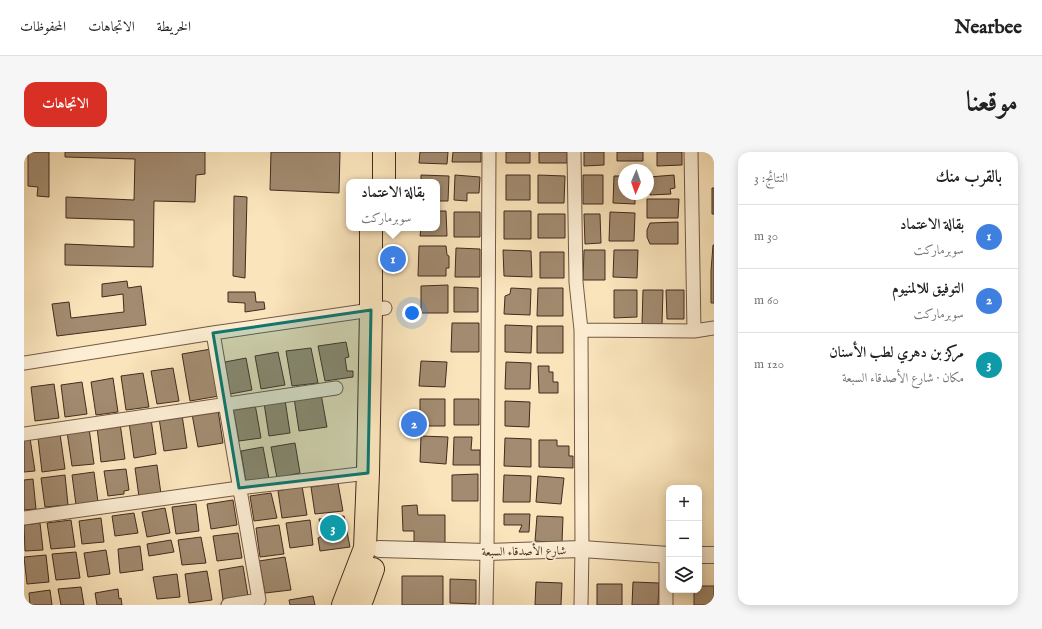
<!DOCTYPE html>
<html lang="ar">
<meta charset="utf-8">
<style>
body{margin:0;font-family:"IM FELL English",Amiri,serif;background:#f6f6f6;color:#222;direction:rtl}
.controls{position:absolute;right:12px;bottom:12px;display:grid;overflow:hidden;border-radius:8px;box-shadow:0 2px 10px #0003}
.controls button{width:36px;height:36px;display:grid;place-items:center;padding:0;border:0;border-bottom:1px solid #e0e0e0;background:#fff;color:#222;font:20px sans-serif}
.compass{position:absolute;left:594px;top:12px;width:36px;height:36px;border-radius:50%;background:#fff;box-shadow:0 2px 10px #0003;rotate:182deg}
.you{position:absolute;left:388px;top:161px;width:14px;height:14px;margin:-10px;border:3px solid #fff;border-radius:50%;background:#1a73e8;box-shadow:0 0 0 6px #1a73e833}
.badge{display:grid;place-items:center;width:26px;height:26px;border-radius:50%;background:#d93025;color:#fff;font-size:13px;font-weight:700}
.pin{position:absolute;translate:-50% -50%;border:2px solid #fff;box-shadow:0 1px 4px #0006}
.popup{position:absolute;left:322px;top:27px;width:94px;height:52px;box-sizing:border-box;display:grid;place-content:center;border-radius:8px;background:#fff;filter:drop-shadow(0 1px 3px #0005);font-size:13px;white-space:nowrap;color:#767676}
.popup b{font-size:15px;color:#222}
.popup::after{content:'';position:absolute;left:50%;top:100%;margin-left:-8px;border:8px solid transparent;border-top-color:#fff}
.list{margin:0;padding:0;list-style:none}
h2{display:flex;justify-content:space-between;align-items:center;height:52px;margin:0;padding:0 16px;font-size:17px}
h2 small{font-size:13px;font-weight:400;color:#767676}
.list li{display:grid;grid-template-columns:26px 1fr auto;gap:12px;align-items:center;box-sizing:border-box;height:64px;padding:0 16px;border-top:1px solid #e0e0e0}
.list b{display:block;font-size:15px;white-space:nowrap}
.list p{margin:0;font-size:13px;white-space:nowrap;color:#767676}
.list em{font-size:13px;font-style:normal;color:#767676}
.icon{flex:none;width:22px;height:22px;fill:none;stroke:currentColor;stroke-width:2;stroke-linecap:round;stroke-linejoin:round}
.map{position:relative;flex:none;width:690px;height:453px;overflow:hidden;direction:ltr;border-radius:12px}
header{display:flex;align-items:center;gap:24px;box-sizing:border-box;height:56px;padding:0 20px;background:#fff;border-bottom:1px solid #e0e0e0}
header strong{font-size:19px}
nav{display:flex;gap:22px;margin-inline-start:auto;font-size:14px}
.intro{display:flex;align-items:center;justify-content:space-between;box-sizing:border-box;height:96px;padding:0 24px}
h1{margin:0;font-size:28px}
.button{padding:10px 18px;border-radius:12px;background:#d93025;color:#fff;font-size:14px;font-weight:700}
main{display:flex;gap:24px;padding:0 24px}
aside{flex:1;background:#fff;border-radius:12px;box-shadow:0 2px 10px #0003}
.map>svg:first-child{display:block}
</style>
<header>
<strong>Nearbee</strong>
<nav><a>الخريطة</a><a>الاتجاهات</a><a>المحفوظات</a></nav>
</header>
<div class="intro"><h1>موقعنا</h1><a class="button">الاتجاهات</a></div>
<main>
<aside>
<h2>بالقرب منك<small>النتائج: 3</small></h2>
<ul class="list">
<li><span class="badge" style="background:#3f7fe0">1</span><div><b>بقالة الاعتماد</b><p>سوبرماركت</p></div><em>30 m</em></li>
<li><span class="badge" style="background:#3f7fe0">2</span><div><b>التوفيق للالمنيوم</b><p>سوبرماركت</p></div><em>60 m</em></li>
<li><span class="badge" style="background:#0f9aa8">3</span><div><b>مركز بن دهري لطب الأسنان</b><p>مكان · شارع الأصدقاء السبعة</p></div><em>120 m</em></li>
</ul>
</aside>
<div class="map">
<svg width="690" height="453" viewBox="0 0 690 453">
<rect width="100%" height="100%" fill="#fae4bb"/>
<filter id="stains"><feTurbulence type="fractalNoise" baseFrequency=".005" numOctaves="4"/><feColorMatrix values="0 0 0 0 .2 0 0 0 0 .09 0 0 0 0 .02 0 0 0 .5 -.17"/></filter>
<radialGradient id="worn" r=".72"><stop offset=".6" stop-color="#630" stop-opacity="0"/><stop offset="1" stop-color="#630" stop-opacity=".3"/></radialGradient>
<path fill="#a28b70" stroke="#432b1e" d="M4 0H25V45L13 44 14 35 4 34Z
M41 0H181V22L172 23 171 50 130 49 129 115 41 113V92L110 95V68L42 66V45L110 48 111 7 41 5Z
M247 0H316L315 41 246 38Z
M396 0H424L423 12 395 11Z
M429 0H457V10H428Z
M482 0H506V11H482Z
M515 0H543V11H515Z
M560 0H580V13L560 14Z
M593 0H619V9H593Z
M633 0H658V13L633 14Z
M397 23 425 24 424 49H413V30H397Z
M431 23 456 25 455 41H443V49L430 48Z
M482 23H506V48H482Z
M514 23 541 24 540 51H514Z
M559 23H579V52H559Z
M650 23 651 36 646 37 647 42 626 43 625 25Z
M590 24H600V42H611V52L589 51Z
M688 36H690V62H688Z
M210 44 223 45 221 126 209 124Z
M623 47H655L654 66H623Z
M413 59H422L423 84H396L397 76H413Z
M480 59H507V87H480Z
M430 60H456V85H430Z
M586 60 611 61 610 89H585Z
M514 62H541V86H514Z
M560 62H576L577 91 561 92Z
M654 70V92H626L623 85V78L626 71Z
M689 93H690V151H687V119Z
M395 94H422L423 103 425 104V116H422V124H394Z
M432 96 456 97V125H431Z
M479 98 507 99 508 125 480 124Z
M560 98H581V128H559Z
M590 98H614L613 126 589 125Z
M516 100H540V126H516Z
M103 129 104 136 117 134 122 173 33 184 28 152 45 150 47 166 100 160 99 142 78 145V132Z
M424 133V161H397V134Z
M430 135 454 136V160H430Z
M487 136 507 137 506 163 480 162 481 144 486 142Z
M514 136H539V164H513Z
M590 138H613V165L590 166Z
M619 138H639L638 172H618Z
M642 138H660V167H643Z
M204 140H231L232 150H240L241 157 221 160V151L204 150Z
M428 171H455V200H427Z
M481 173 508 174 507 201 481 200Z
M513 174H539V201H513Z
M322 190 325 205 321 206 323 219H329V225L301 229 294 194Z
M287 196 294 231 268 234 262 199Z
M187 197 195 244 166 249 158 202Z
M254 200 261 233 237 237 231 204Z
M222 206 228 238 206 242 201 210Z
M397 209 423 210 421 235 395 234Z
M482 210 507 211 506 237H481Z
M514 214H525V220H529V230H534V241H515Z
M149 216 155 249 133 252 127 219Z
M119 221 125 255 102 258 97 224Z
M89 226 94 260 72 263 67 230Z
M58 230 63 262 41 265 37 233Z
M30 232 35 266 11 269 7 235Z
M297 242 303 275 275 279 270 246Z
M396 247H421V274H396Z
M430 247H455V273H430Z
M261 248 266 281 245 284 240 251Z
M481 249 506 250 505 275 481 274Z
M231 252 237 286 215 289 209 256Z
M194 258 199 291 174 295 168 262Z
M158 263 163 296 140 299 135 266Z
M127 267 132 302 110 306 105 270Z
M96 271 101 307 77 310 73 275Z
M65 276 70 312 48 314 43 280Z
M36 282 41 317 18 320 14 286Z
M397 284 424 285 422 312 396 310Z
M430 285H448L447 298H456V313H429Z
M6 286 11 319 0 320V287Z
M481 286 507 287V315L480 314Z
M515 288H533V294H545V304H549V316L515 315Z
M271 291 276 321 253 326 247 295Z
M239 295 245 327 222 331 217 299Z
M133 313 137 342 115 345 111 316Z
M102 317 105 338 100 339V342L84 344 80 319Z
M70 320 74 350 52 353 48 323Z
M454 322V349H428V323Z
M41 323 44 353 21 355 17 326Z
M480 323 507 324 506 350H479Z
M514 324 540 326 537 352 512 350Z
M9 327 12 357 0 358V328Z
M314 331 319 359 291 362 287 335Z
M278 334 283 363 258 366 254 339Z
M247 341 253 366 230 369 226 344Z
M209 348 213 373 187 377 183 352Z
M172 352 175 379 152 382 148 355Z
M393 353 394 363H421V392L390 393V379H379L378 354Z
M141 356 146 381 123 385 118 360Z
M110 361 114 381 91 384 88 364Z
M480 362H506L505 380H495L498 373H480Z
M320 364 326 395 296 399 294 386 298 384 295 367Z
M513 364 539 365 538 391 511 389Z
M77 366 80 390 58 392 55 369Z
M47 368 51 395 27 397 23 371Z
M286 368 289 393 266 396 262 371Z
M16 371 19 398 1 399 0 373Z
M255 373 260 402 236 405 232 376Z
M214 381 218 406 193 409 189 384Z
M177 385 182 411 158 413 154 388Z
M147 388 150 400 125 404 123 392Z
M116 394 119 418 96 421 94 397Z
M82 398 86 422 64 425 60 401Z
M52 400 56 426 32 428 28 402Z
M22 403 25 430 3 432 0 405Z
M261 405 267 438 241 441 235 409Z
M219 414 224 444 199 448 195 418Z
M183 419 188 448 165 451 161 422Z
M153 422 156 445 133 447 129 425Z
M378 424H419V453H378Z
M426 427 452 428V452L426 451Z
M512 430 538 431 537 453H511Z
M609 430 635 431 634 453H608Z
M573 432H598V453H573Z
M675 434H690V453H670V438H675Z
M57 435 60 453H37L34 437Z
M94 437 95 447 97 446 98 453H73L71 441Z
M26 438 28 453H6L5 441Z
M289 444 291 453H266L265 448Z"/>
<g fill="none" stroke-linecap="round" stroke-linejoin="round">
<g stroke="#715945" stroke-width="15">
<path id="minor" d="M550 0 552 130 557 178 558 397 557 453
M667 0 670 179
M557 178 670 179 690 176
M189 181 235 448 204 453
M0 211 189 181 361 156
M0 282 312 236
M0 366 215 336 344 321
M462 453 463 400 465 0
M642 453V403"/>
</g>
<g stroke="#715945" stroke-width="18">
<path id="tertiary" d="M355 397 463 400 558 397 645 403
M675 403H690"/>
</g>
<g stroke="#432b1e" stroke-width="24">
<path id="trunk" d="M360 0V30
M319 453 341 396 344 321 347 158V76
M336 453 349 417"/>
</g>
<use href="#minor" stroke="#fcedd3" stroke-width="13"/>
<use href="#tertiary" stroke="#fcedd3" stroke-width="16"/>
<use href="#trunk" stroke="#fae4bb" stroke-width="22"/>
</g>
<path fill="#0f766e" fill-opacity="0.2" stroke="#0f766e" stroke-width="3" stroke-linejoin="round" d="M347 158 344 321 215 336 189 181Z"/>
<g text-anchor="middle" stroke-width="3" stroke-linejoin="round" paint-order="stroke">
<g font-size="12" fill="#432b1e" stroke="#fcedd3">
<text transform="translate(500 399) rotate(-1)" y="4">شارع الأصدقاء السبعة</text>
</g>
</g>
<rect width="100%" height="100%" filter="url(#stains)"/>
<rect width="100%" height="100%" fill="url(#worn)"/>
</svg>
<div class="controls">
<button>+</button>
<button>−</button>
<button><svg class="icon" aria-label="layers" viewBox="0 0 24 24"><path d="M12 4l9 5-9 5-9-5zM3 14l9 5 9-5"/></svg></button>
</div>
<svg class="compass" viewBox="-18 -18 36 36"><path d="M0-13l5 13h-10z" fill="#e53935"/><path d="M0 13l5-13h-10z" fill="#767676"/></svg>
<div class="you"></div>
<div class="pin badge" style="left:369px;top:107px;background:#3f7fe0">1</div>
<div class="popup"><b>بقالة الاعتماد</b>سوبرماركت</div>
<div class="pin badge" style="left:390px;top:272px;background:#3f7fe0">2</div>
<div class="pin badge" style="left:309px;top:376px;background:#0f9aa8">3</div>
</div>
</main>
